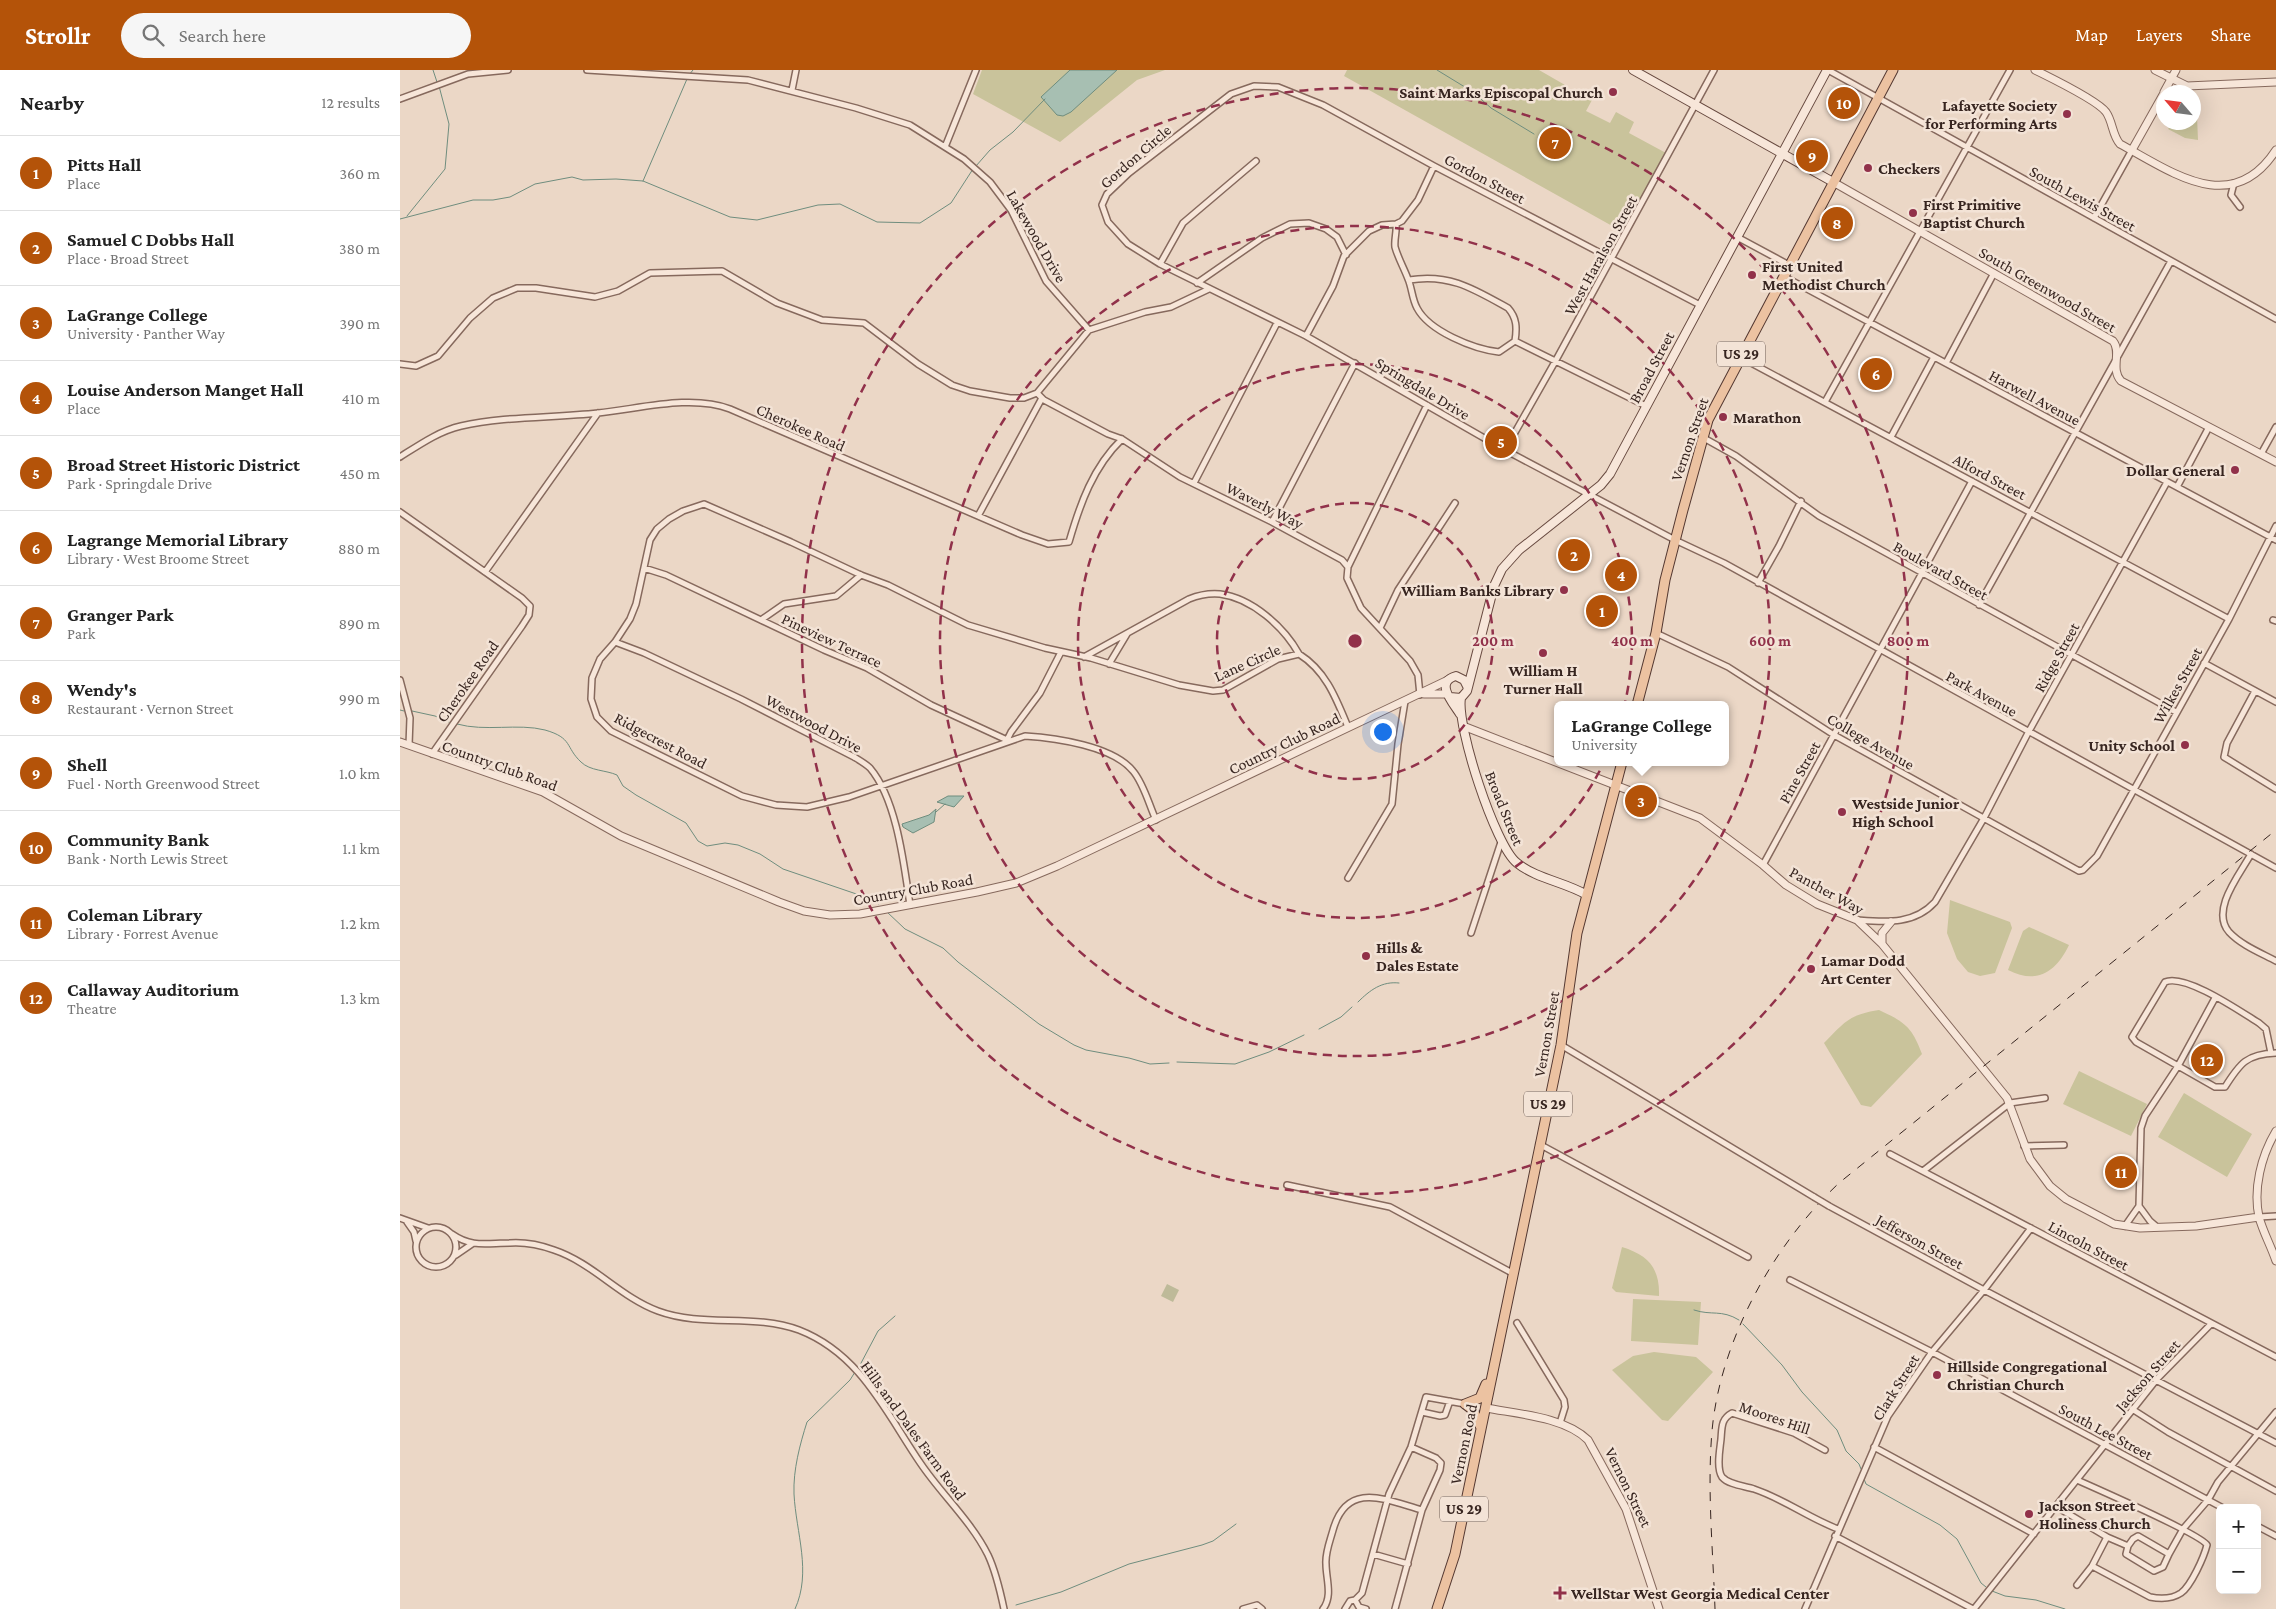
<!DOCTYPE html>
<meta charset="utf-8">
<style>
body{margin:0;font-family:"Crimson Pro",serif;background:#f6f6f6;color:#222}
.controls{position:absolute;right:15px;bottom:15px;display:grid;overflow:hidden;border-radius:8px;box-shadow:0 5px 20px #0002}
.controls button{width:45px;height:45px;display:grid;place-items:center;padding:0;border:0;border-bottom:1px solid #e0e0e0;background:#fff;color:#222;font:25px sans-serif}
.compass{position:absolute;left:1756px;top:15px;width:45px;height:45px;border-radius:50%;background:#fff;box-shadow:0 5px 20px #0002;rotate:298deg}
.you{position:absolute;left:982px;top:661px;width:18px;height:18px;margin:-12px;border:4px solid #fff;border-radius:50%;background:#1a73e8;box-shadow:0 0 0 8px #1a73e833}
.badge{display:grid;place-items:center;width:32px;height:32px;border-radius:50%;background:#b45309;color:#fff;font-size:16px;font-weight:700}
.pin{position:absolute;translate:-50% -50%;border:2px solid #fff;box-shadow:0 1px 5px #0006}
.popup{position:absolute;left:1154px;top:631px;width:175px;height:65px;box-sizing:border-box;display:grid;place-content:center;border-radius:8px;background:#fff;filter:drop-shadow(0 1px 4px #0005);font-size:16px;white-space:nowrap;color:#767676}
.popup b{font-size:19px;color:#222}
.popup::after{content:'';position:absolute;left:50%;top:100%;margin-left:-10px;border:10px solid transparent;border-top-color:#fff}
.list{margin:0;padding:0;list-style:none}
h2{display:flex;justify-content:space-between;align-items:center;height:65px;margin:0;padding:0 20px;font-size:21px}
h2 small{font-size:16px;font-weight:400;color:#767676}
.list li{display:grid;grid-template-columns:32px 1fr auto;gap:15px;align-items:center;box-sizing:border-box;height:75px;padding:0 20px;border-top:1px solid #e0e0e0}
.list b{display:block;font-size:19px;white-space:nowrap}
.list p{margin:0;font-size:16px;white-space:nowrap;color:#767676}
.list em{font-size:16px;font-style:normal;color:#767676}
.icon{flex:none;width:28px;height:28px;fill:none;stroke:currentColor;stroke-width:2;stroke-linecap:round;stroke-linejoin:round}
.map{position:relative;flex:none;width:1876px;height:1539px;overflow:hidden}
header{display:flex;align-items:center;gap:30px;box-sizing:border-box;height:70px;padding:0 25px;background:#b45309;color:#fff}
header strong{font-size:24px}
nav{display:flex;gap:28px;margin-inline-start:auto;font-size:18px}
.search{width:350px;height:45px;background:#f6f6f6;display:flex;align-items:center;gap:12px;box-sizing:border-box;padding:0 18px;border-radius:28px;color:#767676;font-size:19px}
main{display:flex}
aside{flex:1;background:#fff}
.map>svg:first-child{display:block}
</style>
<header>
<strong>Strollr</strong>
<div class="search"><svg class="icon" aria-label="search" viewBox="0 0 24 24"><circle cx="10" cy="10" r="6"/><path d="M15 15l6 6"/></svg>Search here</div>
<nav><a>Map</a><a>Layers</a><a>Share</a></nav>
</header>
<main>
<aside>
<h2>Nearby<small>12 results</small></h2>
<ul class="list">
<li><span class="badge">1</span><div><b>Pitts Hall</b><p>Place</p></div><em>360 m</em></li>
<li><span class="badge">2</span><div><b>Samuel C Dobbs Hall</b><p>Place · Broad Street</p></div><em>380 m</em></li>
<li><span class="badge">3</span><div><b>LaGrange College</b><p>University · Panther Way</p></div><em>390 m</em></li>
<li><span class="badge">4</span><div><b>Louise Anderson Manget Hall</b><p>Place</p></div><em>410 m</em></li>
<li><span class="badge">5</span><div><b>Broad Street Historic District</b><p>Park · Springdale Drive</p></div><em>450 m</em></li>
<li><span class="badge">6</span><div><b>Lagrange Memorial Library</b><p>Library · West Broome Street</p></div><em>880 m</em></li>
<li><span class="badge">7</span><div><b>Granger Park</b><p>Park</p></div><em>890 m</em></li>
<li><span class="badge">8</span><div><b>Wendy's</b><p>Restaurant · Vernon Street</p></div><em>990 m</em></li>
<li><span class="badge">9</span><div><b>Shell</b><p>Fuel · North Greenwood Street</p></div><em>1.0 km</em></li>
<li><span class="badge">10</span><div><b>Community Bank</b><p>Bank · North Lewis Street</p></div><em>1.1 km</em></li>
<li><span class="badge">11</span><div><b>Coleman Library</b><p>Library · Forrest Avenue</p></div><em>1.2 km</em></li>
<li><span class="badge">12</span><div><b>Callaway Auditorium</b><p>Theatre</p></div><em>1.3 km</em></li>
</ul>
</aside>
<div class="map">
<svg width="1876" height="1539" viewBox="0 0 1876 1539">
<rect width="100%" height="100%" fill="#ebd7c6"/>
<path fill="#c9c39b" d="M582 0H765L737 10 660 72 573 24Z
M947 0H1139L1165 15 1160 27 1168 31 1173 20 1192 30 1186 41 1210 53 1216 42 1234 52 1229 63 1266 83 1223 162 944 6Z
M1794 23H1796L1798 70 1785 68 1768 59 1772 53 1794 52Z
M1550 830 1610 852 1612 858 1595 903 1580 906 1568 902 1557 889 1547 863Z
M1629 857 1669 875C1656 902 1637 915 1608 900L1623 861Z
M1479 940C1505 952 1512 957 1522 984L1471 1037 1461 1035 1424 973C1445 952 1448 945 1479 940Z
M1679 1001 1747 1034 1731 1066 1663 1034Z
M1784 1023 1852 1064 1827 1107 1758 1067Z
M1222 1177C1248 1185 1260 1198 1259 1226L1216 1222 1212 1218Z
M1233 1229 1301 1232 1298 1275 1231 1271Z
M1254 1282 1296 1287 1313 1302 1268 1351 1262 1350 1212 1300 1233 1286Z"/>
<path fill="#beba99" d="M767 1214 779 1220 773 1232 761 1226Z"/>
<path fill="#a7bfb2" stroke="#6f8d7e" d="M670 0H717L671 42 663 46 657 45 641 27Z
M548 726H564L554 737 537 732Z
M536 739 534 752 513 763 503 757 502 754 529 745Z"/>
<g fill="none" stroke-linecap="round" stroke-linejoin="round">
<path stroke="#6f8d7e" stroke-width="1" d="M33 0 37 12
M1037 0 1073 22 1091 38 1134 64
M289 5 293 0
M576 96 590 80 613 62 645 29
M243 111 287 9
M7 146 45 99 49 54 39 16
M0 149 73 130H93L110 127 135 114 172 107 183 110 216 109 243 111 330 147 357 150 418 135 440 134 477 152 520 153 551 133 573 99
M0 640 4 641
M12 641 35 646 49 652
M57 654C85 662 118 653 145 660 173 668 165 677 181 692 190 701 206 700 217 705L223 716 236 725 286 753 298 771 307 776 325 773 338 775 360 784 383 799 474 830 478 834
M536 742 545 734
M487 842 505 859 543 878 558 892 639 954 674 975 686 980 729 988 750 994 769 993
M958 932C970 920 982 911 999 913
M919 959 941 947 952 937
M777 992 835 994 869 982 904 965
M1294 1240C1312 1246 1321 1239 1339 1250
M1343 1254 1382 1295 1402 1322 1437 1360 1446 1381 1459 1394 1461 1399
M460 1295 478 1261 495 1246
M1464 1409 1466 1414 1540 1455 1557 1469 1581 1513 1586 1517
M1592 1521 1605 1526 1636 1530 1665 1539
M616 1535 661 1522 729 1494 802 1475 813 1471 836 1454
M395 1539C412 1502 396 1463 394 1424 393 1400 400 1374 407 1352L450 1310 455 1302"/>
<g stroke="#86695d" stroke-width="8">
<path id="minor" d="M187 0 348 10 456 38 510 55 564 89 590 112 611 140 646 211 689 260
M1428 0 1876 249
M392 20 396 0
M0 29 68 4 108 0
M545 77 576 0
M1834 113 1831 125 1840 137
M1694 148 1732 80
M996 154C997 162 994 169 995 177 998 188 1004 198 1008 209 1012 218 1012 229 1017 238 1029 261 1073 279 1099 282L1115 271
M1337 167 1389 195
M760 194 783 153 856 91
M1383 206 1876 470
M1009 210C1049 203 1074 219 1108 238 1117 248 1117 258 1115 271
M797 213 862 168 890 154 909 153 926 159 937 167 946 185
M1300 235 1034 96 923 35 878 17 854 16 831 24 729 103 707 124 702 135 708 152 728 174 760 194 906 266 1105 380 1275 470 1324 493 1876 798
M906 266 933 216 944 186 969 161 982 155 996 154 1002 151 1018 130 1034 96
M1115 271 1246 336
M1340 287 1829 549
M1546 293 1594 203
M0 294 16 296 38 286 70 248 93 228 117 218H136L195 227 218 221 250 203 322 201 377 233 422 250 464 253 518 294 552 315 570 321 610 328H624L637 323 689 260 745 242 771 237 809 219
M637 323 644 330 708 364 722 369 780 407 872 452 942 490 948 497 947 508 961 538 1010 591 1018 605 1020 625
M1425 332 1610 0
M1302 367 1336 386 1419 446 1776 642
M1491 367 1534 287
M1105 380 1156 290 1314 0
M1861 384 1876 357
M0 387C19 375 39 361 61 356 105 346 153 348 198 343 239 339 291 324 330 339L622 465 648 474 669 472C680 434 693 397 722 369
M794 413 877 253
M1777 417 1809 357
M0 442 122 528 130 536 129 545 122 556 32 684
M578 446 642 328
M872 452 955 293
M948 497 1027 335
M244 498 266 505 424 580 467 598 531 635 607 670 611 662 640 623 661 582
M85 502 198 343
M1358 513 1379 476 1401 431
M1579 535 1771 191
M361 550 384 534 436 526 461 505
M1873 550 1876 551
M980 558 998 520 1055 433
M1256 563 1328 597 1434 665 1679 801 1683 800 1697 786 1829 549 1876 456
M215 572 244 583 341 629 454 687C459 690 466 694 470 698 497 730 504 795 510 835
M684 587 789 529C799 525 809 523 820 524 852 528 884 557 899 584
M1804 593 1876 632
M709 594 727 564
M0 610 10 648 9 675
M1855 621 1827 673 1824 687 1876 719
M756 750C749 735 744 714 733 701 713 676 656 668 625 666L449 727 407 737 376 735 342 726 211 661 197 647 191 629 192 608 200 589 215 572 230 549 236 534 250 470 257 459 269 449 283 441 304 434 391 472 461 505 488 515 568 555 645 578 691 588 779 615 813 621 823 620 878 589 899 584C926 601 936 628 948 657
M1851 784C1840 804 1810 840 1829 862 1841 875 1861 883 1876 891
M1363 795 1572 411
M948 808 992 734 998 674 1005 631
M1457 850C1486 852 1514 855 1535 832L1584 748 1628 663 1767 412
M1071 863 1101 772
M1161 975 1414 1127
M1871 983 1866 959 1859 953C1841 942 1785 903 1765 912L1732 967 1736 972 1815 1017H1825C1840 993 1847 984 1876 983
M1139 1074 1348 1187
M1624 1076 1664 1075
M1490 1084 1876 1287
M1523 1101 1610 1033 1645 1028
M887 1115 990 1137 1114 1204
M1429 1136 1584 1220 1876 1373
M1739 1136 1750 1151 1757 1157
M1859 1147 1876 1146
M0 1148 28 1158
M7 1152 14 1162 16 1171
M1725 1156 1739 1136 1741 1058 1745 1046 1778 996 1815 928
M16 1177a20 20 0 1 1 40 0a20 20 0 1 1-40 0Z
M52 1164C72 1178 87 1173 110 1173 125 1172 140 1175 154 1180 193 1193 220 1227 258 1241 304 1258 353 1243 399 1260 461 1284 486 1343 521 1394 542 1425 571 1451 588 1485 596 1502 600 1520 604 1539
M56 1185 72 1174
M1390 1210 1532 1282 1823 1438
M1117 1253 1164 1330 1165 1337 1160 1353
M1732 1339 1768 1362 1876 1421
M1022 1342 1040 1346 1045 1345 1050 1331
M1474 1377 1634 1464
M1425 1380 1394 1363 1332 1343C1321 1349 1322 1357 1321 1369 1320 1379 1316 1398 1322 1407 1329 1415 1345 1416 1354 1419 1384 1429 1409 1448 1438 1459
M1677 1410C1695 1418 1802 1465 1807 1475 1804 1487 1791 1516 1781 1523 1772 1529 1760 1529 1750 1527L1692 1496
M1657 1437 1707 1467 1728 1476 1726 1484 1754 1501 1763 1497 1769 1484 1738 1466 1733 1469 1728 1476
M1857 1456 1876 1466
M1435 1466 1573 1539
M973 1484 1008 1494
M1769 1484 1783 1459 1808 1430 1818 1412 1876 1342
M1677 1515 1692 1496 1707 1467
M955 1530 959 1537 966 1539
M843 1539 857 1535 862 1539
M923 1539C933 1526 926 1509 926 1494 925 1483 930 1471 933 1460 947 1410 986 1430 1022 1440
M945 1539 950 1531 955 1530 962 1523 989 1424 1011 1377 1026 1327 1065 1334
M995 1539 1022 1440 1040 1400 1041 1393 1036 1388 1011 1377
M1405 1539 1488 1346 1532 1282 1584 1220 1631 1158
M1574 1539 1757 1309 1811 1254"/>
</g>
<g stroke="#86695d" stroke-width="9">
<path id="tertiary" d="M1635 0C1651 8 1697 30 1706 42 1713 52 1712 65 1720 74 1772 102 1832 148 1876 80
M1755 0 1787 16 1876 12
M1764 22 1776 0
M1732 80 1764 23
M1433 112 1713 271C1722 282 1710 299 1721 311L1876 392
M1024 624H1046
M1063 656 1300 748 1363 795 1386 815 1417 834 1457 850 1482 874 1607 1028 1630 1089 1650 1116 1666 1129 1714 1154 1740 1158 1796 1156 1859 1147
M0 672 143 722 221 766 379 832 404 841 430 845 460 844 577 822 616 813 657 796 1048 610
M1482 873V863L1491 852
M1876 1061C1861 1086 1853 1119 1859 1147 1863 1162 1871 1176 1876 1191
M1086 1338C1118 1344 1165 1347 1188 1370L1226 1439 1259 1539"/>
</g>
<g stroke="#684a40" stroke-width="10">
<path id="secondary" d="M1233 0 1433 112
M1050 627 1061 628 1067 621 1094 516 1102 499 1119 480 1201 415 1210 404 1427 0
M1061 628C1056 655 1095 776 1117 793 1137 809 1165 812 1187 825
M1060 644C1053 633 1034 612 1056 606L1064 610 1067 616"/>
</g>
<g stroke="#543831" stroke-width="11">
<path id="primary" d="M1237 635 1256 563 1265 510 1283 440 1308 350 1493 0
M1065 1334 1080 1328 1086 1314
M1065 1334 1073 1340 1081 1358
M1037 1539 1055 1484 1161 975 1177 863 1222 692"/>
</g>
<use href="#minor" stroke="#f7e6d9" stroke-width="5"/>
<use href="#tertiary" stroke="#f7e6d9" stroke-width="7"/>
<use href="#secondary" stroke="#f7e6d9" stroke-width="8"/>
<use href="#primary" stroke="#ecc2a1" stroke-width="9"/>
<path stroke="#372520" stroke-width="1" stroke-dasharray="9 9" stroke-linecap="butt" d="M1315 1539C1313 1480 1307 1420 1312 1361 1320 1271 1373 1175 1439 1113L1876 760"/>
<g stroke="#86695d" stroke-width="8" stroke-linecap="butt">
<path id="minor-bridge" d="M1414 1127 1429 1136"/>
</g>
<use href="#minor-bridge" stroke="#f7e6d9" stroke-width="5"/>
</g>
<g fill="none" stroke="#91314a" stroke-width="2.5" stroke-dasharray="9 6">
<circle cx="955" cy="571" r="138"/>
<circle cx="955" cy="571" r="277"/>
<circle cx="955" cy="571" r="415"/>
<circle cx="955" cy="571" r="553"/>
</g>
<g fill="#91314a" stroke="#f3e3d6" stroke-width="2">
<circle cx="1213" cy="22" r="5"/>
<circle cx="1667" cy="44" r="5"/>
<circle cx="1468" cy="98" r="5"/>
<circle cx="1513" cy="143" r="5"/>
<circle cx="1352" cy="205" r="5"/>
<circle cx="1323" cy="347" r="5"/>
<circle cx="1835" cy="400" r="5"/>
<circle cx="1164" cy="520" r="5"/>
<circle cx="1143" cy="583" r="5"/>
<circle cx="1785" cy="675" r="5"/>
<circle cx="1442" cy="742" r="5"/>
<circle cx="966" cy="886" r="5"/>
<circle cx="1411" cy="899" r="5"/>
<circle cx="1537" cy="1305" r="5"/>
<circle cx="1629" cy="1444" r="5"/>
<path d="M1157.5 1515.5h5v5h5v5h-5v5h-5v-5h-5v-5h5z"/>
</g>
<g text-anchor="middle" stroke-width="5" stroke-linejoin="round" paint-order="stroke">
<g fill="#f3e3d6" stroke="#6f5e57" stroke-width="1">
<rect x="1317" y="271.5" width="48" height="25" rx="4"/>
<rect x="1124" y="1021.5" width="48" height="25" rx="4"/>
<rect x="1040" y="1426.5" width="48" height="25" rx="4"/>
</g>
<g font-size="15" font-weight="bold" fill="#372520">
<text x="1341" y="289">US 29</text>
<text x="1148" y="1039">US 29</text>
<text x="1064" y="1444">US 29</text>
</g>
<g font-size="16" font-weight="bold" fill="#372520" stroke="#f3e3d6" text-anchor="start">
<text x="1203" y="28" text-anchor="end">Saint Marks Episcopal Church</text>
<text x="1657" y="41" text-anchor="end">Lafayette Society<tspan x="1657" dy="18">for Performing Arts</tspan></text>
<text x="1478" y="104">Checkers</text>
<text x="1523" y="140">First Primitive<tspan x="1523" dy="18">Baptist Church</tspan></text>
<text x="1362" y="202">First United<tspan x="1362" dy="18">Methodist Church</tspan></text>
<text x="1333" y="353">Marathon</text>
<text x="1825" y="406" text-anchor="end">Dollar General</text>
<text x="1154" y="526" text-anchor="end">William Banks Library</text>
<text x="1143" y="606" text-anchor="middle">William H<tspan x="1143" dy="18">Turner Hall</tspan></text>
<text x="1775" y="681" text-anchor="end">Unity School</text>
<text x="1452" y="739">Westside Junior<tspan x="1452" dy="18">High School</tspan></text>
<text x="976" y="883">Hills &amp;<tspan x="976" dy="18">Dales Estate</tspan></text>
<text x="1421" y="896">Lamar Dodd<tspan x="1421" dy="18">Art Center</tspan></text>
<text x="1547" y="1302">Hillside Congregational<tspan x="1547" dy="18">Christian Church</tspan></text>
<text x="1639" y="1441">Jackson Street<tspan x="1639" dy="18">Holiness Church</tspan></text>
<text x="1171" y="1529">WellStar West Georgia Medical Center</text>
</g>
<g font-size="16" fill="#372520" stroke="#f3e3d6">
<text transform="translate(735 86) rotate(-41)" y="6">Gordon Circle</text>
<text transform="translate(1085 108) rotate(28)" y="6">Gordon Street</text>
<text transform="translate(1683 128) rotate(29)" y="6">South Lewis Street</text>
<text transform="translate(637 166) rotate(60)" y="6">Lakewood Drive</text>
<text transform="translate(1200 185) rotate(-61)" y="6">West Haralson Street</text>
<text transform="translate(1648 219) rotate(30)" y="6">South Greenwood Street</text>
<text transform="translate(1251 297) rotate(-62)" y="6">Broad Street</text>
<text transform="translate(1023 318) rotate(31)" y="6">Springdale Drive</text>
<text transform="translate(1635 327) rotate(28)" y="6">Harwell Avenue</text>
<text transform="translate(401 357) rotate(24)" y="6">Cherokee Road</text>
<text transform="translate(1289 369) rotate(-71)" y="6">Vernon Street</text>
<text transform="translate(1590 406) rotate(28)" y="6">Alford Street</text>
<text transform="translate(865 435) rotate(27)" y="6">Waverly Way</text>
<text transform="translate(1541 500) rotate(29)" y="6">Boulevard Street</text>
<text transform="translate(432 570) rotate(25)" y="6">Pineview Terrace</text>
<text transform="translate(1656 587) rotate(-61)" y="6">Ridge Street</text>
<text transform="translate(847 592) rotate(-24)" y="6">Lane Circle</text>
<text transform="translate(67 611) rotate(-55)" y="6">Cherokee Road</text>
<text transform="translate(1777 615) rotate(-61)" y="6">Wilkes Street</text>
<text transform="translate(1582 623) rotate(29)" y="6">Park Avenue</text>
<text transform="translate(414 653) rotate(28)" y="6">Westwood Drive</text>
<text transform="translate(261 670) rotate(28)" y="6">Ridgecrest Road</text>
<text transform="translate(1471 671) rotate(30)" y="6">College Avenue</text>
<text transform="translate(884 673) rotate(-26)" y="6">Country Club Road</text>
<text transform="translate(100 695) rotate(20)" y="6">Country Club Road</text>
<text transform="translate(1399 702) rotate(-61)" y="6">Pine Street</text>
<text transform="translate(1105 738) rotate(68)" y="6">Broad Street</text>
<text transform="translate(513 819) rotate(-10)" y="6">Country Club Road</text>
<text transform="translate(1427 820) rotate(29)" y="6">Panther Way</text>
<text transform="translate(1146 964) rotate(-80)" y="6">Vernon Street</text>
<text transform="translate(1520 1171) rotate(29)" y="6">Jefferson Street</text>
<text transform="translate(1689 1175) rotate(28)" y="6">Lincoln Street</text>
<text transform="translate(1747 1305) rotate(-49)" y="6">Jackson Street</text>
<text transform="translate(1495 1317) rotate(-58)" y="6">Clark Street</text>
<text transform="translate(1375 1347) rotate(19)" y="6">Moores Hill</text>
<text transform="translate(514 1360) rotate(54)" y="6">Hills and Dales Farm Road</text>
<text transform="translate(1706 1361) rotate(28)" y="6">South Lee Street</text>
<text transform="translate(1063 1374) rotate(-78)" y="6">Vernon Road</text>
<text transform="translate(1229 1417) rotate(64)" y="6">Vernon Street</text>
</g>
</g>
<circle cx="955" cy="571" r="8" fill="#91314a" stroke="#f3e3d6" stroke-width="2.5"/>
<g font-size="15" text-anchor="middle" font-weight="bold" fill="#91314a" stroke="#f3e3d6" stroke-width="5" stroke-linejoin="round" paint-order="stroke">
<text x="1093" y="576">200 m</text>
<text x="1232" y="576">400 m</text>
<text x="1370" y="576">600 m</text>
<text x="1508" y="576">800 m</text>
</g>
</svg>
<div class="controls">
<button>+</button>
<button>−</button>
</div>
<svg class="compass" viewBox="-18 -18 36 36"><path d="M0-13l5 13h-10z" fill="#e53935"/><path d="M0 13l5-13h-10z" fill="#767676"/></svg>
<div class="you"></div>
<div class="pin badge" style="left:1202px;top:541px">1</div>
<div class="pin badge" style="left:1174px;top:485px">2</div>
<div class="pin badge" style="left:1241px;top:731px">3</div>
<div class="popup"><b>LaGrange College</b>University</div>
<div class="pin badge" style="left:1221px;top:505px">4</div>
<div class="pin badge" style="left:1101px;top:372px">5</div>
<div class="pin badge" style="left:1476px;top:304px">6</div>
<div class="pin badge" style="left:1155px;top:73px">7</div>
<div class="pin badge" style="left:1437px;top:153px">8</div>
<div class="pin badge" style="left:1412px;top:86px">9</div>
<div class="pin badge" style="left:1444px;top:33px">10</div>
<div class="pin badge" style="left:1721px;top:1102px">11</div>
<div class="pin badge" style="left:1807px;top:990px">12</div>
</div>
</main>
